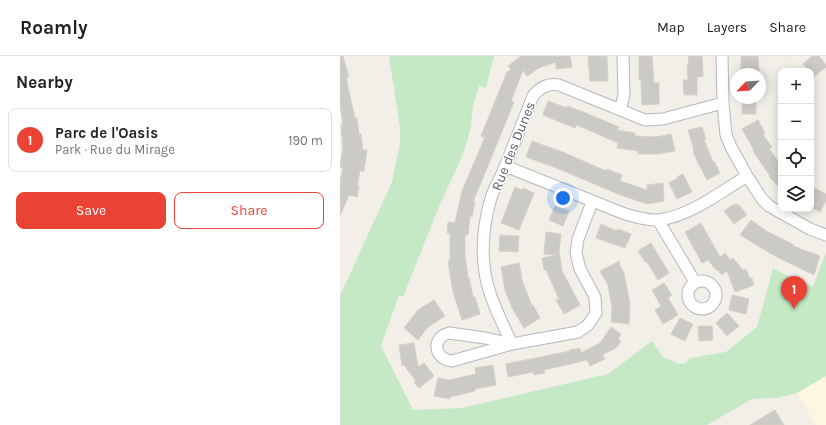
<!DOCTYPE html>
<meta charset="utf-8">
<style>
body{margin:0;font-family:Karla,sans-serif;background:#f6f6f6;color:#202124}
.controls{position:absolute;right:12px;top:12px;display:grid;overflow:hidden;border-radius:8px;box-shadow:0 2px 10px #0003}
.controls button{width:36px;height:36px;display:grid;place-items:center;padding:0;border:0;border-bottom:1px solid #e0e0e0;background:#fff;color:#202124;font:20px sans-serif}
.compass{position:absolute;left:390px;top:12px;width:36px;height:36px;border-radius:50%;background:#fff;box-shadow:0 2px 10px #0003;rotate:245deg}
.you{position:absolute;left:223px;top:142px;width:14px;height:14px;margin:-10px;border:3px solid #fff;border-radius:50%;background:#1a73e8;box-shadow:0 0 0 6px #1a73e833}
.badge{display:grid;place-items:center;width:26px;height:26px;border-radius:50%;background:#ea4335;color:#fff;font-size:13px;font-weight:700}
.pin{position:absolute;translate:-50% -33px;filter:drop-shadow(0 1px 2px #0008)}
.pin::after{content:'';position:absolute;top:21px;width:14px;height:12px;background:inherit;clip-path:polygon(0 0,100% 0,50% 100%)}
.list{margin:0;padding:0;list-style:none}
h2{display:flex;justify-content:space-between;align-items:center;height:52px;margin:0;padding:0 16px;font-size:17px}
h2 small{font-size:13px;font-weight:400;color:#757577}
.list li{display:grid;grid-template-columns:26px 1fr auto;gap:12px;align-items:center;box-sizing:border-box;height:64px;margin:0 8px 8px;padding:0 8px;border:1px solid #e0e0e0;border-radius:8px}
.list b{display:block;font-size:15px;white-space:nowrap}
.list p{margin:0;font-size:13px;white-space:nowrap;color:#757577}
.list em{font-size:13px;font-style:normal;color:#757577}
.actions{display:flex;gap:8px;padding:12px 16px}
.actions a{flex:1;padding:9px 0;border:1px solid #ea4335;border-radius:8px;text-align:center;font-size:14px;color:#ea4335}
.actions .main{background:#ea4335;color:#fff}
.icon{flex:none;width:22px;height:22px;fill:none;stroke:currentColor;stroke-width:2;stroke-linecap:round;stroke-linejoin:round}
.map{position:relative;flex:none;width:486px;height:369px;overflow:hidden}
header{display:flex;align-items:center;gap:24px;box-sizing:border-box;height:56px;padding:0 20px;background:#fff;border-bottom:1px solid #e0e0e0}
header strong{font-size:19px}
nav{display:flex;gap:22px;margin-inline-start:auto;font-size:14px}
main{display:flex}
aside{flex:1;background:#fff}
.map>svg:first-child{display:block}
</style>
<header>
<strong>Roamly</strong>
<nav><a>Map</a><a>Layers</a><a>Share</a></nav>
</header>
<main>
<aside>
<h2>Nearby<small></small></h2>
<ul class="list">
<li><span class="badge">1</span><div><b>Parc de l'Oasis</b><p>Park · Rue du Mirage</p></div><em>190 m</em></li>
</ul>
<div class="actions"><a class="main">Save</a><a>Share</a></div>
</aside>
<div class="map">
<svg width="486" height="369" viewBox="0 0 486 369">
<rect width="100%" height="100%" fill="#f1efe8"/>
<path fill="#fef7e0" d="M486 320V369H476L457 337Z"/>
<path fill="#c5e8c5" d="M49 0H154L146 32 139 30 133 50 130 75 123 98 98 153 63 241 59 239 41 290 73 354 122 352 268 318 312 285 324 302 329 303 339 308 346 307 350 302 386 296 417 271 427 235 433 212 449 221 450 220 473 231 486 196V320L457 337 436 342 412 343 367 369H0V240L52 126 60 87V72Z"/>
<path fill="#cccac5" stroke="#d6d1c6" d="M0 0H3L9 21 6 22 15 62H17L19 78H21L23 94H27L24 115H20L17 130H19L17 141 9 139 0 160V124L3 112 0 111 3 92 1 69H3L1 54H0Z
M181 0H230L232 11 216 13V6L199 12 187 20 183 14 171 45 174 46 168 61 133 146H135L132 161 130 160 128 179H125V198L128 222H129L133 241H135L140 258 122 264 113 236 110 219 108 205H110V177H107L108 166 115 167 122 135 145 81 141 80 167 16 171 14 168 10Z
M248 0H267L268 25H250Z
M299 0H312L314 27H319V48L302 49 301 24H299Z
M348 0H362L363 20 357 21V39H344L343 24H348L347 9H349Z
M401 0H418L419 18H401Z
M472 0H479L486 9V11L474 21 471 18V15H469L463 8Z
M416 43V58H402V44Z
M208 45 227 52 228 50 248 58 279 71 277 74 295 77V80L316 81 331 78 335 95 318 98H298V95L277 92 278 87 237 69 235 72 203 59Z
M418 64 425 77 423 79 432 91 429 93 441 109V133L429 121 430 120 413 95 414 94 402 73Z
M362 71 366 83 364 84 373 106 374 105 380 117 367 124 358 107 353 95 354 94 348 74Z
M192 85 225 97 266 115 267 113 282 119 280 125 307 134V129L323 127 324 145 307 148 278 138 219 113 186 101Z
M343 118 352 136 337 143 329 127 338 122 337 121Z
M471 130 486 138V145L480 156 471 151Z
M175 131 182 134 183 132 194 137 179 174 161 167Z
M394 148 399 149 407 159 394 168 384 155Z
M215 150 229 155 223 170 209 164Z
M411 164 428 176 454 189 453 190 480 200 474 219 435 200 400 179Z
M361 167 380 201 385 197 390 204 393 202 403 214 406 213 410 223 412 222 414 229 395 236 387 215 382 219 378 214 377 215 368 204 362 207 345 176Z
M261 168 277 175 278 173 291 178 285 192 256 182Z
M206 176 221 178 219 195 222 215 240 249 224 258 216 244 219 243 206 214H204L202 202 217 199 204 198Z
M160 179 179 180 178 196 159 195Z
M311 187 329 217 318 224 307 206 306 207 298 195Z
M280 205 279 208 284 217 290 248 289 268 271 266 272 252 268 229 260 215Z
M179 207 182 222H181L192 250 193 249 200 262 184 272 172 252 165 234 161 211Z
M324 227 332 239 328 242 338 259 323 268 315 254 321 250 312 234Z
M392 239 409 243 406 258 389 254Z
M94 244 105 260 88 271 78 284 64 272 78 254Z
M387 257 399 270 387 280 376 267Z
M340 262 353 268 345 285 331 278Z
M358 270H372L373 284 359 285Z
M271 271 281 278 278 283 281 285 276 292 262 299 265 303 250 310 247 304 204 314 205 317 194 319 193 316 168 321 166 308 230 295 229 294 240 292 241 297 260 287Z
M74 287 78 311 84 307 94 320 79 332 74 326 76 325 64 309 62 310 59 289Z
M153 309 156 329 135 333V335L110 341V343L94 340 98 322 109 324 136 318 135 312Z
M435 354 444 369H410Z"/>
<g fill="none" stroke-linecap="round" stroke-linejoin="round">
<g stroke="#b5b8bc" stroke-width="13">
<path id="minor" d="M382 0 383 47 386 79 391 91 407 120 422 143 429 150 470 173 486 179
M280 54 284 39 283 0
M165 110 285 158C296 161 308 165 319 164 350 160 381 136 407 120
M318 164 355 226
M348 239a14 14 0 1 1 28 0a14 14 0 1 1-28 0Z
M172 288C162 266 149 242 145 217 141 192 144 166 151 142 155 130 162 120 166 108 175 86 184 63 193 40 200 31 208 27 219 29L305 64 323 63 383 47
M172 288 145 282 109 277C91 282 94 303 112 305L172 288 238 276 248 269 256 257 255 241 240 213 236 197 238 183 252 146"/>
</g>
<use href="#minor" stroke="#fff" stroke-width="11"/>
</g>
<g text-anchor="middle" stroke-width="3" stroke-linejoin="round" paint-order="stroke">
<g font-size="14" fill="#5f6368" stroke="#fff">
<text transform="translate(173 90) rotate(-68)" y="5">Rue des Dunes</text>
</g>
</g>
</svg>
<div class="controls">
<button>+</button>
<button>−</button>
<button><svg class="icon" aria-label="locate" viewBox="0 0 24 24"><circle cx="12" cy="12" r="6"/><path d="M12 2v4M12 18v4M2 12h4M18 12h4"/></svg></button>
<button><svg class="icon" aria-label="layers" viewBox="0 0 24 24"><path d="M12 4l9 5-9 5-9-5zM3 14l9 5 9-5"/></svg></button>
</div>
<svg class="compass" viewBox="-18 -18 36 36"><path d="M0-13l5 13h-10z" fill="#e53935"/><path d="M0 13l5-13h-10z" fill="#757577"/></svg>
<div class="you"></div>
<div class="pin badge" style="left:454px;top:253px">1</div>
</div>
</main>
